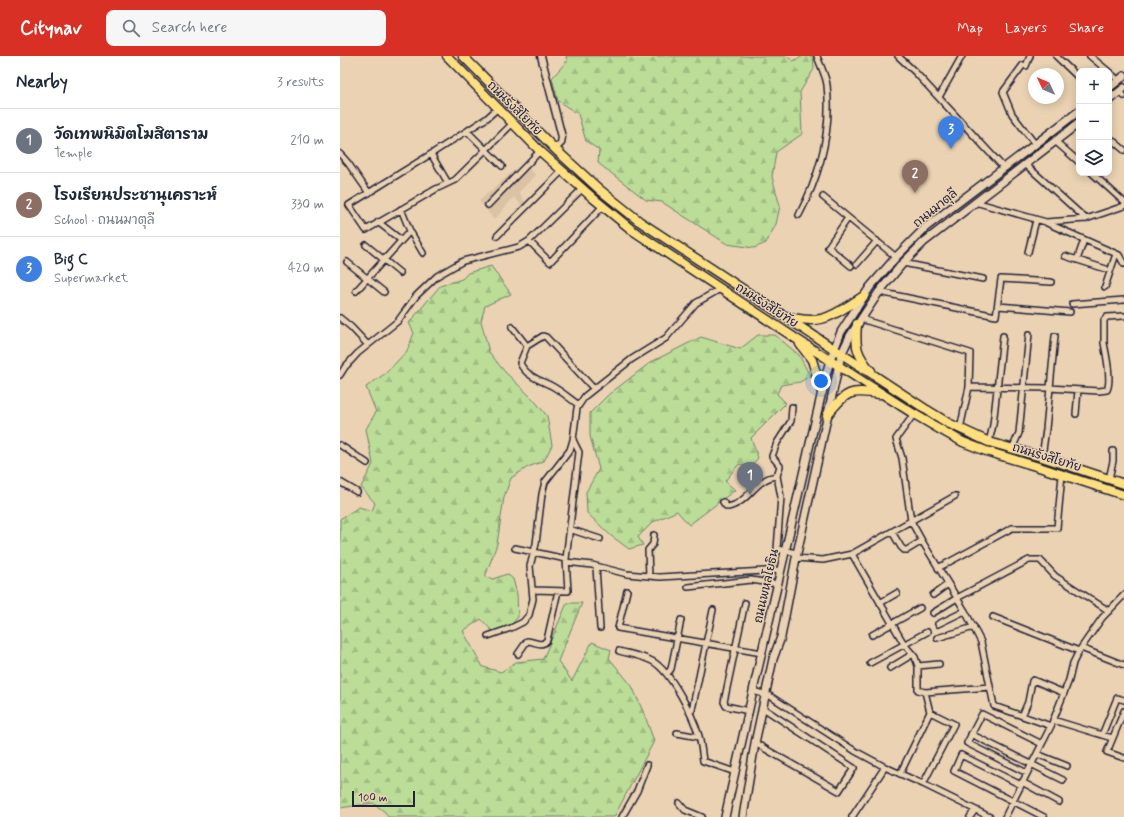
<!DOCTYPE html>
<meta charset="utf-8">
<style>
body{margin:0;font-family:Mynerve,"Playpen Sans Thai",sans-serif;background:#f6f6f7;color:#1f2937}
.controls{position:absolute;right:12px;top:12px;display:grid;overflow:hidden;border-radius:8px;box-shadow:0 2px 10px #0003}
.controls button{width:36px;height:36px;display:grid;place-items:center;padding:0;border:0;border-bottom:1px solid #e0e1e3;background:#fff;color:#1f2937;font:20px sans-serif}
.compass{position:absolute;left:688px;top:12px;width:36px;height:36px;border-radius:50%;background:#fff;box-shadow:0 2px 10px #0003;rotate:314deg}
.scale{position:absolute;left:12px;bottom:10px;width:63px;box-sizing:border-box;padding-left:4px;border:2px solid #22223b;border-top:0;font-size:11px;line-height:14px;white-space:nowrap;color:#22223b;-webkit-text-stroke:3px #ead2b2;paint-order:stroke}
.you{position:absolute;left:481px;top:325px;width:14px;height:14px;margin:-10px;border:3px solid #fff;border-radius:50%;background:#1a73e8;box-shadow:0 0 0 6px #1a73e833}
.badge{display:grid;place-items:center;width:26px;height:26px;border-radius:50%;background:#d93025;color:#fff;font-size:13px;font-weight:700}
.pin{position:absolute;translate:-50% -33px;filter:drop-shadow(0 1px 2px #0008)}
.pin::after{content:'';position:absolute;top:21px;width:14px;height:12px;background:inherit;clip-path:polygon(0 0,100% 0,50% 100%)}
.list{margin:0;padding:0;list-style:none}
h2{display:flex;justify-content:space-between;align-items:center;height:52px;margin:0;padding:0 16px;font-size:17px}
h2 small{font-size:13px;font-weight:400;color:#747a83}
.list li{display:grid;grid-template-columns:26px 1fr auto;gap:12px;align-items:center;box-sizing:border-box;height:64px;padding:0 16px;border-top:1px solid #e0e1e3}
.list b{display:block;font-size:15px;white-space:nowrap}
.list p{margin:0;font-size:13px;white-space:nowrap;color:#747a83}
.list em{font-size:13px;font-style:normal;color:#747a83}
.icon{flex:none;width:22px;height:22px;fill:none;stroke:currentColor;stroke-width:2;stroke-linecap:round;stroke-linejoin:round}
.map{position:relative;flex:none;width:784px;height:761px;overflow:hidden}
header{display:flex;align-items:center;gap:24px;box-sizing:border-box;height:56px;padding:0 20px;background:#d93025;color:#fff}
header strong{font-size:19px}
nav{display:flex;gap:22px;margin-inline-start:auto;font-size:14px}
.search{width:280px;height:36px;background:#f6f6f7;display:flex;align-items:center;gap:10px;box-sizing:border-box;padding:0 14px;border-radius:8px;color:#747a83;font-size:15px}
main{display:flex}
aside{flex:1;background:#fff}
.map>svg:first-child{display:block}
</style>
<header>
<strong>Citynav</strong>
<div class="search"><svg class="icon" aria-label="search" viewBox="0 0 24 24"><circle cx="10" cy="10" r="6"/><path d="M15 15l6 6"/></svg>Search here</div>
<nav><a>Map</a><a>Layers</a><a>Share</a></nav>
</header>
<main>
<aside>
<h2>Nearby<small>3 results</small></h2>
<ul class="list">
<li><span class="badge" style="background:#6b7280">1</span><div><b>วัดเทพนิมิตโฆสิตาราม</b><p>Temple</p></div><em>210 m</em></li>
<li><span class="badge" style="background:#8d6e63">2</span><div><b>โรงเรียนประชานุเคราะห์</b><p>School · ถนนมาตุลี</p></div><em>330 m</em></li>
<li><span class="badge" style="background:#3f7fe0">3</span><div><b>Big C</b><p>Supermarket</p></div><em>420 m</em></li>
</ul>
</aside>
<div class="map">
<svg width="784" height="761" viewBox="0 0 784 761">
<defs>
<pattern id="forest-firs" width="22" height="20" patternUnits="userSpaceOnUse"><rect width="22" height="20" fill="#bbdd97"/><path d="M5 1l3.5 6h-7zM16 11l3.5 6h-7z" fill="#a0bd83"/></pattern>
</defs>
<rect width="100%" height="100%" fill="#ead2b2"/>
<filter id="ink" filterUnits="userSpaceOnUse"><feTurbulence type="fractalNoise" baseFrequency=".025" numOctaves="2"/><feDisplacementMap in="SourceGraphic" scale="8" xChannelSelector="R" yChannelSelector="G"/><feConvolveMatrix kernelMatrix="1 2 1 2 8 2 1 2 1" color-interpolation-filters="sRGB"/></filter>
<g filter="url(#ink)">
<path fill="#dbc2a4" d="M193 98 198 104 189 112 196 119 179 136 186 148 183 151 174 141 154 164 139 145Z"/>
<path fill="url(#forest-firs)" stroke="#6e8069" d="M226 0H447L453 5 463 0H473L474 13 460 36 462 78 436 96 432 121 440 150 436 168 426 187 414 192 387 188 322 146 306 144 258 107 259 94 246 85 238 58 218 45 212 22 227 5Z
M151 210 171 238 145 250 141 265 149 296 164 315 194 344 207 360 212 389 204 405 188 411 171 422 164 441 157 488 145 521 153 523 167 518 173 523 177 538 178 561 170 570 153 576 141 563 123 575 143 611 161 616 176 606 203 603 227 547H242L218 605 232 625 252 586 271 594 269 602 292 630 305 660 314 685 274 761H48L45 756 33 747 0 752V463L19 451 32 455 35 447 21 431 33 408 26 373 36 356 26 331 46 317 67 295 74 277 69 267 100 230 122 223 128 217Z
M418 279H435L459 299 470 320 460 326 441 329 437 338 446 347 411 382 418 402 410 411 399 408 385 425 395 434 349 469 337 455 313 466 298 481 303 489 289 493 270 479 247 457 246 436 259 413 250 380V357L268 339 311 306 361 281 400 293Z"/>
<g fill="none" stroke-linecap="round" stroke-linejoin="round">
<g stroke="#22223b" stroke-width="8">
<path id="minor" d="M558 0 575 16 664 112
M690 0 686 10 683 9 663 36 672 58 695 88
M716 0 739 22
M750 0 768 15
M769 16 778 24
M779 35 784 40
M599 41 622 0
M158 52 147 62 91 98 9 149 26 174 96 133 115 124 173 67
M127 75 162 110
M769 81 784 94
M715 85 739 106
M0 98 8 107 29 137
M91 98 108 127
M685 108 746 163
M752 117 784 146
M483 141 556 201
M635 146 706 166 746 163 784 150
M148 149 200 95
M61 153 70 175 83 197
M459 159C480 119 492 75 487 29 486 20 480 9 477 0
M508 162 488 191 511 210
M38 166 61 184
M707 167 779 199 784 208
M157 180 222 115
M189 185 210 206 263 150
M26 189 60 217
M688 196 696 164
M725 200 766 213
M737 204 744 184
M7 206 44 236
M563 207 643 223
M517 208 537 185
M765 231 776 198
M16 235 70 175
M539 236 656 260 661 223 711 226
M732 248 784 244
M658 250 730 256
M0 262 11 271 28 289
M521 263 630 297 629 331 620 373
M172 271 187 290
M0 319 5 311 18 297 58 265 76 240 97 220 123 205 179 191 189 185 242 133
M629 331 709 332 759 335 767 334C772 324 766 298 764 287 764 279 764 272 764 264L767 261 784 260
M239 349C229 342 220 334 210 329 199 324 185 319 180 307L187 290 203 280 206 281 254 333
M452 351 451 365 437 387 432 400 440 410 437 420 441 441 437 493 457 497
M574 358 556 383 562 402 571 465 582 485 625 555 641 586 654 650 711 670
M736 358 738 334
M649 386 653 369 663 280
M0 389 27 407
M672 393 679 377 689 278
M702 401 706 373 715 280
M769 423 773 405V395
M0 426 17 436
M383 446 386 450 388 451C409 447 415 422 437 420
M229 473 260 483
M552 476 561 491 564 494H567L582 485
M175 492 226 503
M512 498 564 588 575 601 578 610V634L585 636 590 656
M456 502 483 504 512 498 615 440
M226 506 252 509 287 518 320 521 441 514
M256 511 260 572
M598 512 672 472H717L722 419
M309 520 308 494 313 488 314 479
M348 531 411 524 438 528
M193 534 228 535 226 503 239 396 233 384
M287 535 278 572 422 597
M593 539 608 528
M405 547 384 646 386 650 409 655
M540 547 557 537
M593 557 617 542 689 504H700L715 520 769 555
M653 561 739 595
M598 568 625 555
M532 579 580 552
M148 580 171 572 183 566 189 559 193 543 190 510 196 488 202 438 205 426 230 394 233 384 237 352 245 340 292 303 326 282 356 247 380 233
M597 582 634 571
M741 592 784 609
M279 595C290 598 302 600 312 605 331 615 353 660 359 680 361 688 362 697 363 705L395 716
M178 598 187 585C195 585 201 592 207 584L218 535
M530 607 587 576
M578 610 599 608
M550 612 573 598
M327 618 331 613 341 564
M413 635 430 640 515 695 545 711 583 728 650 761
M585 636 650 631
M352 654 373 554
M784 655 767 696 784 702
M682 660 688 646 692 625 693 624 724 637
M713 664 772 682
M337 677 359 681
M631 678 723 724
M762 679 777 642 784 644
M415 687 499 735 514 712 423 652
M697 698 727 710
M687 717 627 687 642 658 702 688
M560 718 590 656 614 668 583 728
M682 726 719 746
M681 729 621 699 614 715 704 761
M339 747 345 754 362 761
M282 761 297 735 307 709
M512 761 545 711
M630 761 635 754
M665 761 711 670 729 624 733 607 739 595 762 562 784 539"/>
</g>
<g stroke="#22223b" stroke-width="9">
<path id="tertiary" d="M201 0 222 81 221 87 215 93"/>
</g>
<g stroke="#22223b" stroke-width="10">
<path id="secondary" d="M769 32 784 20
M769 44 784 32
M385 761 415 626 484 327 490 304 501 276 530 231 557 200 586 171 739 55
M403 761 415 687 433 603 441 581 456 502 501 299 510 280 539 236 563 207 584 186 739 67"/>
</g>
<g stroke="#22223b" stroke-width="11">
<path id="primary" d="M107 0 200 95 253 142 292 174 458 284 574 358 603 375 623 386 646 395 702 412 784 439
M123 0 215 93 260 134 299 165 587 354 608 367 649 386 705 402 784 428
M446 260C484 271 494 258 524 240
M517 268C515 290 516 298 531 315
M460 288 472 304 482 336
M487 359C507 336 508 333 539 338"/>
</g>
<use href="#minor" stroke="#ead2b2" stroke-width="5"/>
<use href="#tertiary" stroke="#ead2b2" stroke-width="6"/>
<use href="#secondary" stroke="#ead2b2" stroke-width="7"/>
<use href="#primary" stroke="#fedf80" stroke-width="8"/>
</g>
</g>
<g text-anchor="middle" stroke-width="3" stroke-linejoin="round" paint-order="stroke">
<g font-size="12" fill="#22223b" stroke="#ead2b2">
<text transform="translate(175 52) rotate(45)" y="4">ถนนรังสิโยทัย</text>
<text transform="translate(595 152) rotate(-39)" y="4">ถนนมาตุลี</text>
<text transform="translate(427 249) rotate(33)" y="4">ถนนรังสิโยทัย</text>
<text transform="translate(707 401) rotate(17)" y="4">ถนนรังสิโยทัย</text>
<text transform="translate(426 530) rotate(-77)" y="4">ถนนพหลโยธิน</text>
</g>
</g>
</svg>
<div class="controls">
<button>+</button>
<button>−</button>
<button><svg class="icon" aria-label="layers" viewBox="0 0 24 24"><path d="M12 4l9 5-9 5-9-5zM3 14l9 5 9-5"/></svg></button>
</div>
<svg class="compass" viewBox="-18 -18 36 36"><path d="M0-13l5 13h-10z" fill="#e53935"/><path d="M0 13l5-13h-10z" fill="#747a83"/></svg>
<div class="scale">100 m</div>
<div class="you"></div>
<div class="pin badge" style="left:410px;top:439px;background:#6b7280">1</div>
<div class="pin badge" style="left:575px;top:137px;background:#8d6e63">2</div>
<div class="pin badge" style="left:611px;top:93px;background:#3f7fe0">3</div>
</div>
</main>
